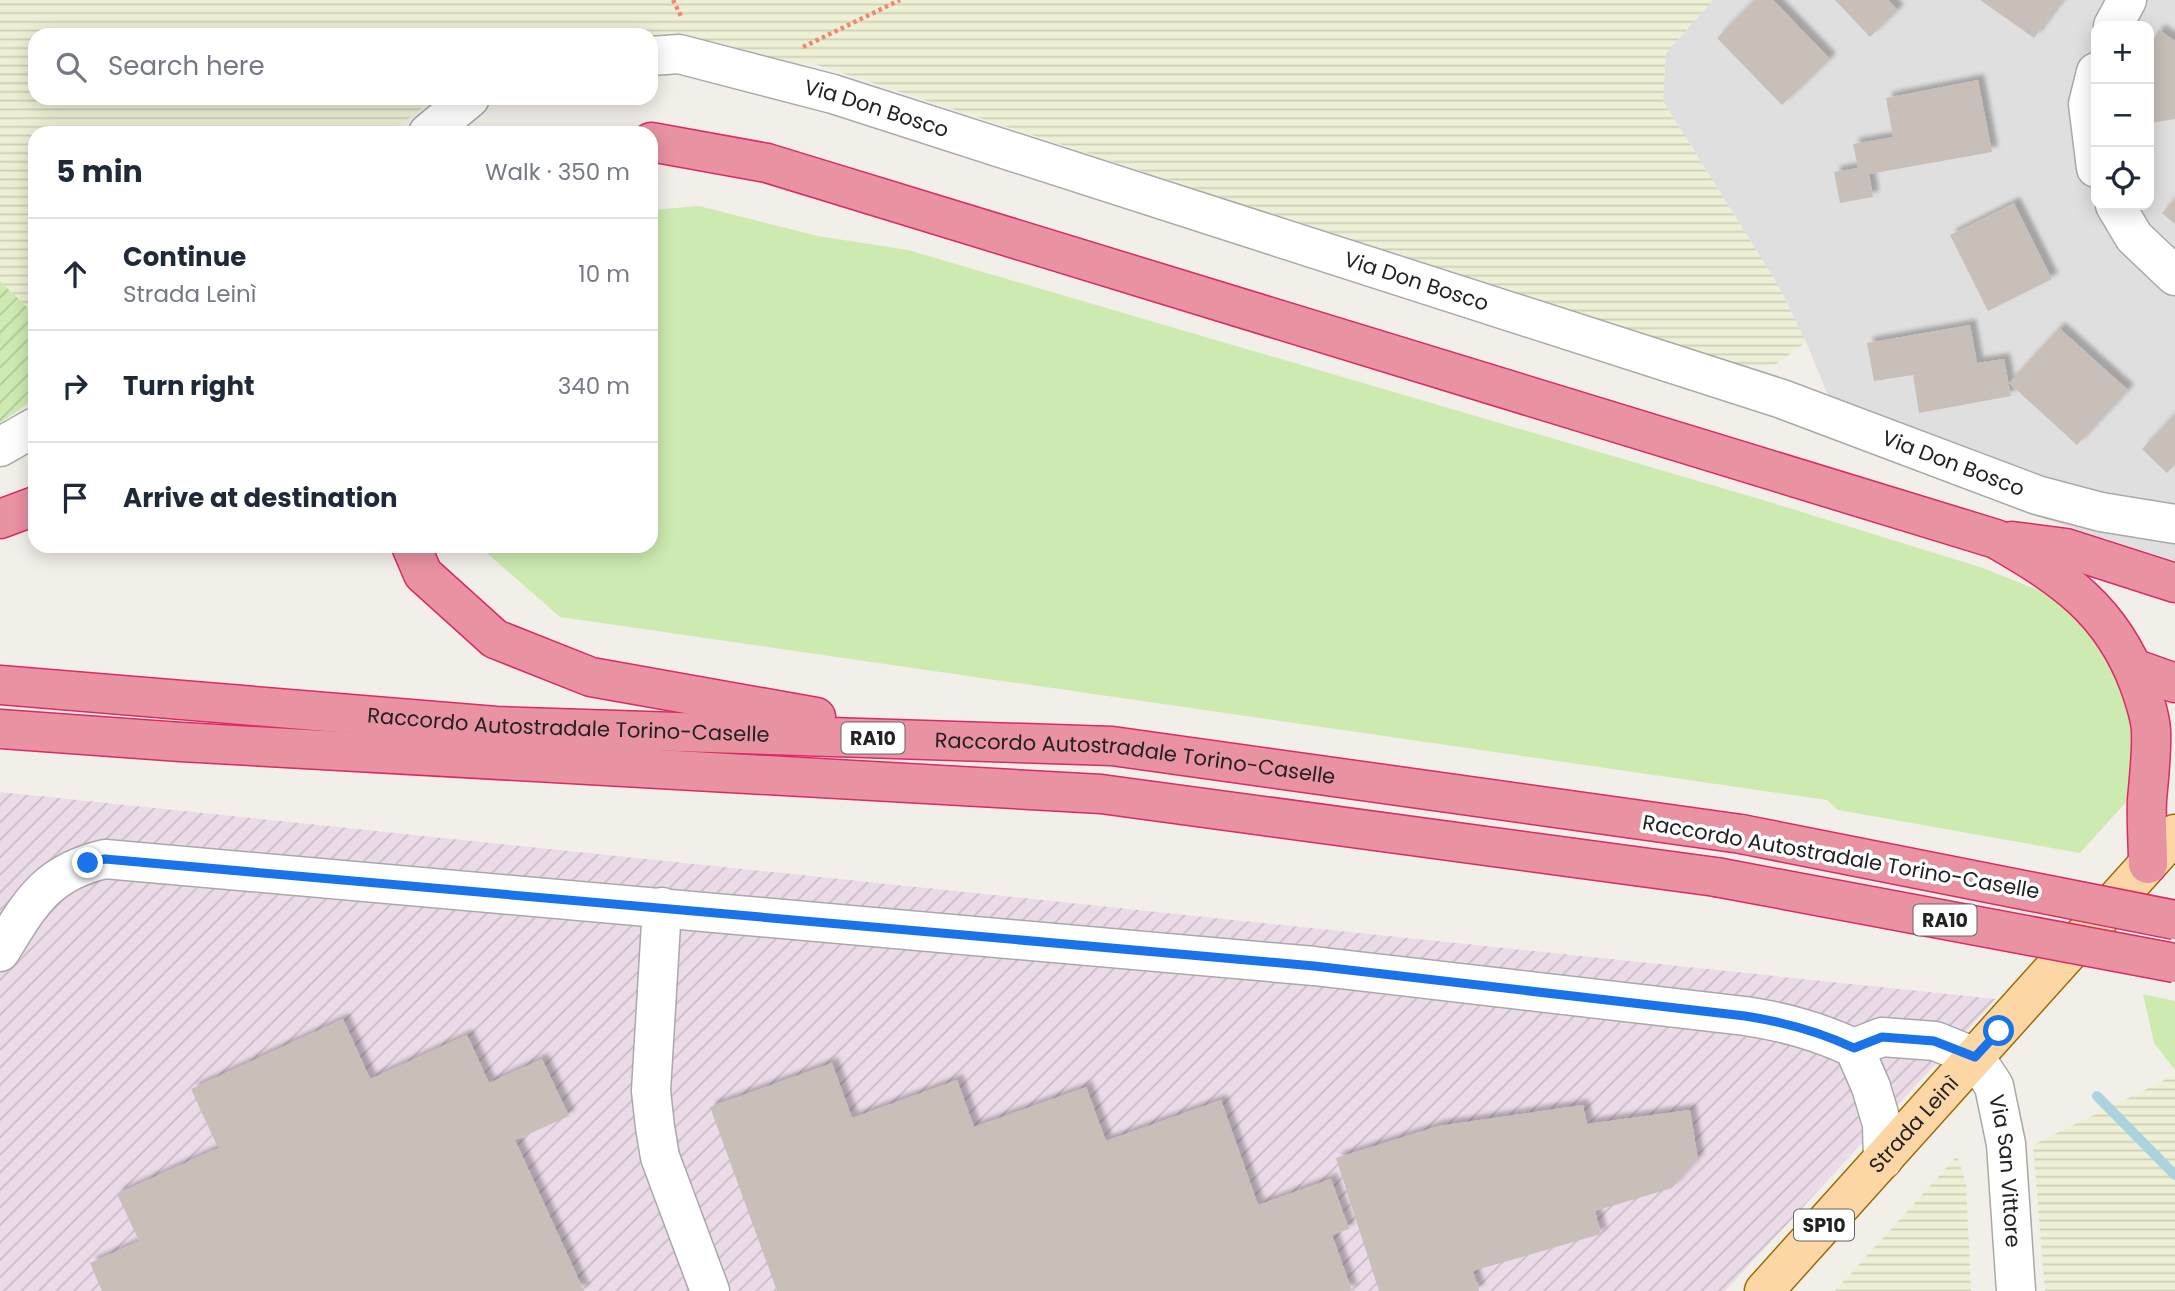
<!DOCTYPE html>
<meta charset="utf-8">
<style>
body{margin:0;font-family:Poppins,sans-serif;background:#f2f2f3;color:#1f2937}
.controls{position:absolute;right:21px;top:21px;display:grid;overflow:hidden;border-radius:14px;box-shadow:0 4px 18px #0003}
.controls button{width:63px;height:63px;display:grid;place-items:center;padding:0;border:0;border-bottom:2px solid #e0e1e3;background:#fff;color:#1f2937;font:35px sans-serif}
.stop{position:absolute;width:21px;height:21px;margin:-16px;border:5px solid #1a73e8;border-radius:50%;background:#fff}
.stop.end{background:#1a73e8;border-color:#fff;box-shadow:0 2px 7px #0008}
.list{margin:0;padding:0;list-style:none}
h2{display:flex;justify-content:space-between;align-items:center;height:91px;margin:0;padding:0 28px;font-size:30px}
h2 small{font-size:23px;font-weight:400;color:#747a83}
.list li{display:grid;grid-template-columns:46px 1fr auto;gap:21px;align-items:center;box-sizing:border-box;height:112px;padding:0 28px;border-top:2px solid #e0e1e3}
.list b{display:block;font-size:26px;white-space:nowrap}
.list p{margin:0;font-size:23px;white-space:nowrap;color:#747a83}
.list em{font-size:23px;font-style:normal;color:#747a83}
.icon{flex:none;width:38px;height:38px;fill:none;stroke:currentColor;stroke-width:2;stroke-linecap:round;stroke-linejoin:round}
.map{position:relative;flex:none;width:2175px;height:1291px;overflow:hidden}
.search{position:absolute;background:#fff;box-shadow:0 4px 18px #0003;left:28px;top:28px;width:630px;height:77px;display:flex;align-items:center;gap:18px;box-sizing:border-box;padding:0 24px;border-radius:21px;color:#747a83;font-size:26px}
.panel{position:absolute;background:#fff;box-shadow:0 4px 18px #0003;left:28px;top:126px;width:630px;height:427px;border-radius:21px}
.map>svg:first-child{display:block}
</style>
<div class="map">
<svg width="2175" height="1291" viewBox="0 0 2175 1291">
<defs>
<pattern id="industrial-furrows" width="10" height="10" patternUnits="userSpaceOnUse" patternTransform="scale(1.75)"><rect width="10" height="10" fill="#ebdbe8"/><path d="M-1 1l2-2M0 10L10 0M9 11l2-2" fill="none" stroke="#c9bcc7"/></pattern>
<pattern id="farmland-rules" width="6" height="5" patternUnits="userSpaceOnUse" patternTransform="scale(1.75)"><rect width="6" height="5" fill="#eef0d5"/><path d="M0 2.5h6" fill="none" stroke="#ccceb7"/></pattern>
<pattern id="garden-furrows" width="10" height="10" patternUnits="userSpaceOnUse" patternTransform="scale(1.75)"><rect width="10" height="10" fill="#cdebb0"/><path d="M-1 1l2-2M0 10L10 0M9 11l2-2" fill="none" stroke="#b0c997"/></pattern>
<filter id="shadow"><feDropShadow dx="6" dy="-6" stdDeviation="2" flood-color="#0004"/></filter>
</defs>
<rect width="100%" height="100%" fill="#f2efe9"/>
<path fill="#e0dfdf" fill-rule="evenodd" d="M1713 0H2175V561L2048 520 1846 439 1806 342 1778 285 1663 101 1666 53ZM2096 26H2149V205H2096Z"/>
<path fill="url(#industrial-furrows)" d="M0 792 1996 999 1725 1291H0Z"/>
<path fill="url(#farmland-rules)" d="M0 0H1713L1666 53 1663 101 1778 285 1806 342 1776 364 1748 367 1698 358 1329 232 808 62 747 73 651 45V35H617L605 31 592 35H35V98H435L390 133H35V315L0 281Z
M2175 1075V1291H2045L2033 1145Z
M1957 1156 1966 1183 1971 1291H1835Z"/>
<path fill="#cdebb0" d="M699 206 818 236 908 250 1763 500 1980 567 2054 596 2092 630 2125 675 2137 740 2128 800 2080 853 1838 810 1827 800 560 617 479 546H651V210Z
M2143 994 2175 1001V1070L2154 1043Z"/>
<path fill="url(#garden-furrows)" d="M0 281 35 315V399L0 423Z"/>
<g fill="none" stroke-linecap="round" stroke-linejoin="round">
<path stroke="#aad3df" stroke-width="10" d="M2097 1096 2175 1175"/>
</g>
<path fill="#c7bfb8" filter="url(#shadow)" d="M1755 0H1773L1830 59 1782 105 1717 38Z
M1835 0H1888L1898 10 1870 37Z
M1980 0H2062L2034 38Z
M2159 30 2175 41V119L2150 123 2149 46Z
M1978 80 1992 152 1869 174 1873 197 1840 203 1834 172 1858 168 1853 144 1893 137 1886 98Z
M2175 198V224L2162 213Z
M2014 203 2052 279 1988 311 1950 235Z
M1970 325 1977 363 2004 359 2011 396 1919 413 1913 375 1874 381 1867 343Z
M2059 328 2128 390 2077 445 2009 383Z
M2175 414V464L2167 473 2142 449Z
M343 1019 370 1079 467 1035 489 1083 542 1059 569 1116 515 1140 584 1291H102L90 1263 139 1241 117 1194 218 1148 191 1089Z
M832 1063 852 1118 957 1080 974 1127 1086 1087 1106 1141 1221 1100 1258 1205 1331 1179 1349 1229 1332 1235 1352 1291H777L710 1107Z
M1583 1105 1587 1124 1690 1110 1698 1159 1672 1188 1595 1211 1601 1234 1473 1271 1479 1291H1379L1336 1158 1439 1126Z"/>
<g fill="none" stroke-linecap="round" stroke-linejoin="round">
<g stroke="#a9a9a9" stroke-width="41">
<g id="minor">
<path d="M2113 26 2127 0"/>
<path id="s1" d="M651 56 679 54 833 94 1782 399 2037 495 2101 512 2175 524"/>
<path d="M2096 72 2088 104 2096 168"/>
<path d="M428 133 470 98"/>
<path d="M2115 205 2134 237 2175 276"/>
<path d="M0 447 35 427"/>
<path d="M662 907 651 1091 655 1127 660 1157 710 1291"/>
<path d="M0 952C30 904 45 873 105 859L1314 966 1745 1016C1785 1022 1817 1031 1854 1048L1871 1087 1882 1124 1883 1160"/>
<path id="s2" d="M1854 1048 1882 1037 1935 1041 1975 1057 1994 1086 2006 1144 2016 1291"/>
</g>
</g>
<g stroke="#a06b00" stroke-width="41">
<g id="major">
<path id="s3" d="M1764 1291 2175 834"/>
</g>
</g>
<g stroke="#dc2a67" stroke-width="41">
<g id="highway">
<path d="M651 142 767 163 1996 539C2062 577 2111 609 2139 684 2144 698 2150 715 2151 730 2152 753 2149 777 2147 800 2146 821 2148 843 2148 864"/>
<path d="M0 519 35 506"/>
<path d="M2012 541 2066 548 2175 583"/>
<path d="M411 546 423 574 495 639 591 677 816 717"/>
<path d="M2133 668 2175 683"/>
<path id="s4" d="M0 685 496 726 1112 746 1741 834"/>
<path d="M0 729 181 742 1101 794 1716 877"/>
</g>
</g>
<path stroke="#fa8072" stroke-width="4.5" stroke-dasharray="3.5 3.5" stroke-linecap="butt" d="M673 0 681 16
M803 47 900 0"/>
<use href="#minor" stroke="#fff" stroke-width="38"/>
<use href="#major" stroke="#fcd6a4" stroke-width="38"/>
<use href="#highway" stroke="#e892a2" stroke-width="38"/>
<g stroke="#dc2a67" stroke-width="41" stroke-linecap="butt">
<path id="highway-bridge" d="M1741 834 2175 920
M1716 877 2175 963"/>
</g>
<use href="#highway-bridge" stroke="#e892a2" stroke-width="38"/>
</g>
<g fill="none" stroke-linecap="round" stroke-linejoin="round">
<path stroke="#1a73e8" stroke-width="9" d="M88 863 105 859 1314 966 1745 1016C1784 1022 1818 1031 1854 1048L1882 1037 1934 1041 1975 1057 1999 1031"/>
</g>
<g text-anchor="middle" stroke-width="7" stroke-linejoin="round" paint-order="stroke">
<g fill="#fff" stroke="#646464" stroke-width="2">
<rect x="841.5" y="722.5" width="63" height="31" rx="5"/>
<rect x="1913.5" y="904.5" width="63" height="31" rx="5"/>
<rect x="1794" y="1209.5" width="60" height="31" rx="5"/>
</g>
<g font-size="19" font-weight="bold" fill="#222">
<text x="873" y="745">RA10</text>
<text x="1945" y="927">RA10</text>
<text x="1824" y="1232">SP10</text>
</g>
<g font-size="21" fill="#222" stroke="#fff">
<text dy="7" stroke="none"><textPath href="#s1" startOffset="233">Via Don Bosco</textPath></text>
<text dy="7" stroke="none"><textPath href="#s1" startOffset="800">Via Don Bosco</textPath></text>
<text dy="7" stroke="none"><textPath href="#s1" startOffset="1367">Via Don Bosco</textPath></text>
<text dy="7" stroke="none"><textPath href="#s4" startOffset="570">Raccordo Autostradale Torino-Caselle</textPath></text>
<text dy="7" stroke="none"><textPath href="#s4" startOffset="1138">Raccordo Autostradale Torino-Caselle</textPath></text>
<text transform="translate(1841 857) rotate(10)" y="7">Raccordo Autostradale Torino-Caselle</text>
<text dy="7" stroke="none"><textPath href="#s3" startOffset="224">Strada Leinì</textPath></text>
<text dy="7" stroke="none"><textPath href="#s2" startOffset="247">Via San Vittore</textPath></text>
</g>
</g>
</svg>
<div class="controls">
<button>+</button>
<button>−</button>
<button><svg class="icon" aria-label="locate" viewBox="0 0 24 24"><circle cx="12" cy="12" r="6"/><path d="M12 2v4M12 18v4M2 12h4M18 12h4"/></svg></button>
</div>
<div class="stop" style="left:1999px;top:1031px"></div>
<div class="stop end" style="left:88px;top:863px"></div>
<div class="search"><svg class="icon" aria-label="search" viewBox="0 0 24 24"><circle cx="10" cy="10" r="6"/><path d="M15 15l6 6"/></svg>Search here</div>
<section class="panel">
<h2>5 min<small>Walk · 350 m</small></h2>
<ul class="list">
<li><svg class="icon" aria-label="ahead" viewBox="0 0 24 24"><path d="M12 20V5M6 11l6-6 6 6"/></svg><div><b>Continue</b><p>Strada Leinì</p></div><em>10 m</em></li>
<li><svg class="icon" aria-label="right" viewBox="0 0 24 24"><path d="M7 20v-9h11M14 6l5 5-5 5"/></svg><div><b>Turn right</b></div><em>340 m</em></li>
<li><svg class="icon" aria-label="arrive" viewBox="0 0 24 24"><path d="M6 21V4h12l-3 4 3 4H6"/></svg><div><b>Arrive at destination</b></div></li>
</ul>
</section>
</div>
